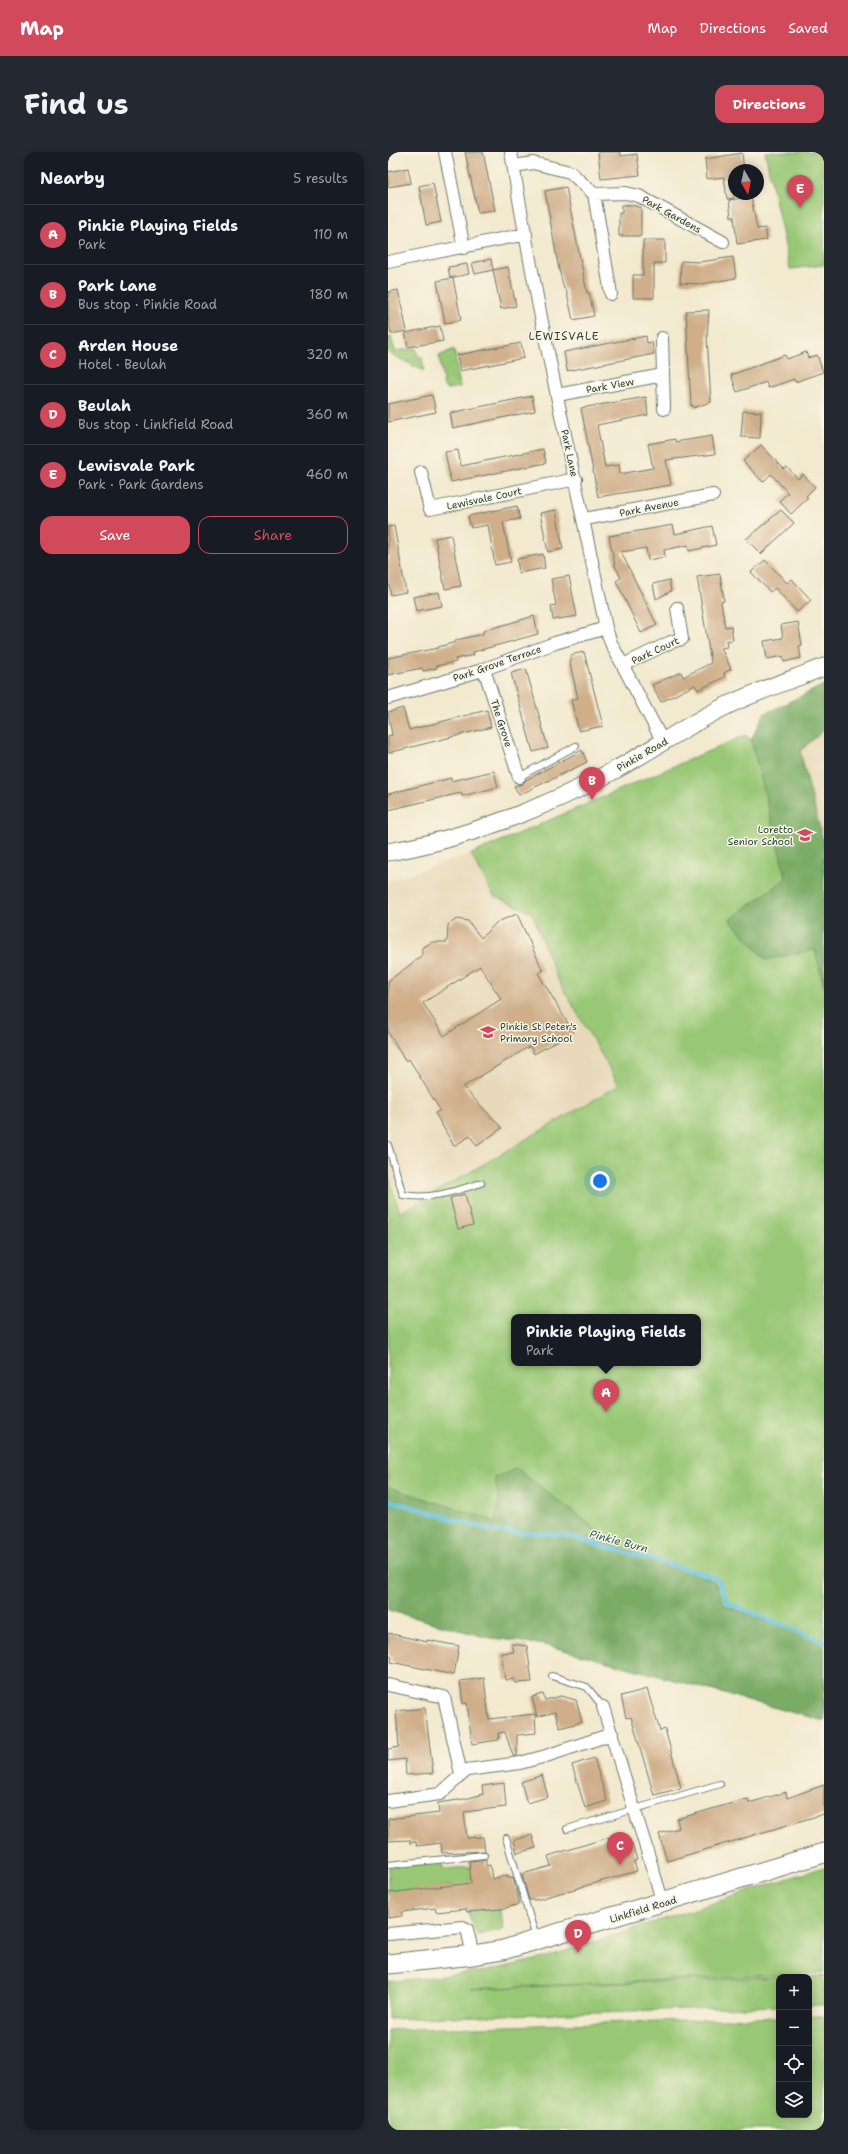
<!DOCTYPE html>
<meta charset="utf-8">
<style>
body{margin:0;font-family:"Shantell Sans",sans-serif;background:#242831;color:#f1f3f6}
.controls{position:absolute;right:12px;bottom:12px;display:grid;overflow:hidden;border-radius:8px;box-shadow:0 2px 10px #0003}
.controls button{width:36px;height:36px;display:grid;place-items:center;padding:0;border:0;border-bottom:1px solid #363941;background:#171b24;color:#f1f3f6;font:20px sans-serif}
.compass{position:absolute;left:340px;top:12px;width:36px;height:36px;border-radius:50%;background:#171b24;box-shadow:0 2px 10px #0003;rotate:171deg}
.you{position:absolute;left:212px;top:1029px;width:14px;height:14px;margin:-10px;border:3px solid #fff;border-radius:50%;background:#1a73e8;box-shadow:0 0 0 6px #1a73e833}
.badge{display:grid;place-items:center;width:26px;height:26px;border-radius:50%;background:#d1495b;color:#fff;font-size:13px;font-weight:700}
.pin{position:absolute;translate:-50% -33px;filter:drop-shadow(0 1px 2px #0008)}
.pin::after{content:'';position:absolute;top:21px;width:14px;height:12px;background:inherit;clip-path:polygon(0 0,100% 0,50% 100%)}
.popup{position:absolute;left:123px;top:1162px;width:190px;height:52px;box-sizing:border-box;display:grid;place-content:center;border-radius:8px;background:#171b24;filter:drop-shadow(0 1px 3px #0005);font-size:13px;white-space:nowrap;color:#9ea1a6}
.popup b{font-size:15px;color:#f1f3f6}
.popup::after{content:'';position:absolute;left:50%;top:100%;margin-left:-8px;border:8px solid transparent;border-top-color:#171b24}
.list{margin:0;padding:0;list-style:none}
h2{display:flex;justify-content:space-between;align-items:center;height:52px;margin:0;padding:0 16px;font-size:17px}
h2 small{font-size:13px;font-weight:400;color:#9ea1a6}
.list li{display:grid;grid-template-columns:26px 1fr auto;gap:12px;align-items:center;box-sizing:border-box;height:60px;padding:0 16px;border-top:1px solid #363941}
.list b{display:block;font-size:15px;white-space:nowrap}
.list p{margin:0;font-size:13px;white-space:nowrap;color:#9ea1a6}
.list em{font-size:13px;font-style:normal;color:#9ea1a6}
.actions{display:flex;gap:8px;padding:12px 16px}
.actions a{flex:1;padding:9px 0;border:1px solid #d1495b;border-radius:12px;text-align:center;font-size:14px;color:#d1495b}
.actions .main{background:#d1495b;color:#fff}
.icon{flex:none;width:22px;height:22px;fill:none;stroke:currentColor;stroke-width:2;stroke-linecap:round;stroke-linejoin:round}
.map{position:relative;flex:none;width:436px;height:1978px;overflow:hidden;border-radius:12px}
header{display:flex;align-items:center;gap:24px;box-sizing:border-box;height:56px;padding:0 20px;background:#d1495b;color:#fff}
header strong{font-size:19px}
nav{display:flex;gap:22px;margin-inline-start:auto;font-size:14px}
.intro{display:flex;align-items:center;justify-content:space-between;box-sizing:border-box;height:96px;padding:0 24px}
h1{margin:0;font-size:28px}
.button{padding:10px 18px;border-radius:12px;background:#d1495b;color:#fff;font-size:14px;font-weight:700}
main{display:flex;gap:24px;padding:0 24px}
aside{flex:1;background:#171b24;border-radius:12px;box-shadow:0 2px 10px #0003}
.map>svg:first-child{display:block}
</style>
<header>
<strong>Map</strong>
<nav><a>Map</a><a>Directions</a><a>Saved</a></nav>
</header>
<div class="intro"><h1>Find us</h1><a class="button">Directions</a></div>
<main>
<aside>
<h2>Nearby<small>5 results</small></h2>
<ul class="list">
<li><span class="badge">A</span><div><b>Pinkie Playing Fields</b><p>Park</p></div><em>110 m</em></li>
<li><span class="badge">B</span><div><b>Park Lane</b><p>Bus stop · Pinkie Road</p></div><em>180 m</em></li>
<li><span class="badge">C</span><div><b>Arden House</b><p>Hotel · Beulah</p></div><em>320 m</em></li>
<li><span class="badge">D</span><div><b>Beulah</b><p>Bus stop · Linkfield Road</p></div><em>360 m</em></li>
<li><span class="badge">E</span><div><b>Lewisvale Park</b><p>Park · Park Gardens</p></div><em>460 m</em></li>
</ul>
<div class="actions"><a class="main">Save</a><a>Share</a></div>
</aside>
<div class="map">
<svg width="436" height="1978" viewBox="0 0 436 1978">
<rect width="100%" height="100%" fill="#fcf5e5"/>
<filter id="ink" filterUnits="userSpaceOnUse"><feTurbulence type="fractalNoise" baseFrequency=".025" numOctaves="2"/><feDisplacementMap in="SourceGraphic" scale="8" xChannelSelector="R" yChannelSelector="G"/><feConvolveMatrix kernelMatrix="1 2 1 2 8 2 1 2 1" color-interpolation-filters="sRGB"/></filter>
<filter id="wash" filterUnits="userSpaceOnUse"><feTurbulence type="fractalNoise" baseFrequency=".012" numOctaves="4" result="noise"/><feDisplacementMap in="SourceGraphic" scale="16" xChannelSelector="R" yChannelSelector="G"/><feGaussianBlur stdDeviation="0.9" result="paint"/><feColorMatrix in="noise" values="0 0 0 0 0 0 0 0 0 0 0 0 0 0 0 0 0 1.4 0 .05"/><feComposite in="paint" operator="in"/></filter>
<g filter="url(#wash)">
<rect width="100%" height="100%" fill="#f2e9cf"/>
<path fill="#e8d9ba" d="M436 545V807L381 566Z
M83 702 105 743 144 761 169 826 231 933 11 1061 0 1023V729Z"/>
<path fill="#98c775" stroke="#5c8254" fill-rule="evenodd" d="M377 0H436V113L402 117Z
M3 185 7 199 28 196 30 205H34L36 219 0 201V186Z
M66 197 72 235 59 237 56 235 51 204Z
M358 583 372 597 436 807V1569L158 1493 97 1485 0 1458V1023L12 1061 231 933 169 826 144 761 105 743 83 702ZM126 1165H310V1211H126Z
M50 1709 54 1712 56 1717 82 1715 83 1727 104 1725 116 1777 90 1783 79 1760 106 1757 65 1733 0 1744V1715Z
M436 1715V1821L83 1837 391 1825V1854L0 1867V1830L99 1819 156 1806Z
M436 1824V1853H421V1825H398Z
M421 1864H436V1978H0V1878L391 1865V1963H421Z"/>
<path fill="#7aac66" stroke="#4c744d" d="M436 533V578L412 599 436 692V835L427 798 378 808 342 768 398 726 363 588 376 562Z
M128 1316 231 1395 326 1429 337 1454 436 1489V1569L158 1493 97 1485 0 1458V1335L107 1369 111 1348 107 1326Z"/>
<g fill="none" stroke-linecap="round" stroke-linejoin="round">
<path stroke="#5ec1dc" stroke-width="4.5" d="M0 1348 105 1379 176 1383 329 1426 340 1451 436 1490"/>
</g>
<g id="blocks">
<path fill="#cfae89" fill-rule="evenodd" d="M77 0H95L107 59 90 61Z
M210 0H232L233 4 249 2 252 23 213 27Z
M354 1 356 18H346V46L339 47 336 25 319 27 317 7Z
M20 16 23 31 0 35V20Z
M45 31 53 70 38 73 31 34Z
M178 35 199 141 201 140 206 164 185 168 178 137H176L170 113 157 39Z
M363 45 369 77 377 76 379 88 349 92 346 65H343L341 48Z
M234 53H244L253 56V84H231V61H234Z
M255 88H277V111H266V146H245V123H255Z
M345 105 348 126 313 132 292 131 293 109 312 110Z
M103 107 105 118 87 122 84 111Z
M79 112 81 122 62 126 60 115Z
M120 115 128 154 113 157 105 118Z
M65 126 73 168 57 171 49 129Z
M10 138 19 179 3 182 0 165V140Z
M321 158 319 184 323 250 305 256V253L303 254 298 159Z
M52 174 55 189 20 195 17 181Z
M258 184 259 191 264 190 266 202 179 219 176 200Z
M133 191 136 206 72 219 69 203Z
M418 200 420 206 429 203 435 220 407 230 406 227 380 236 378 230 349 240 343 223 397 203 399 207Z
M44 243 48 260 0 270V252Z
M144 244 147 259 65 276 62 261Z
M258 245 260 263 209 273 217 315 231 313 232 322 265 316 260 292 287 287V290L324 284 327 302 278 308 283 333 210 345 193 256Z
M355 259 373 260 372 286 353 285Z
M373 293 396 317 399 315 410 327 415 322 427 335 418 344 420 346 403 362 391 349 400 341 383 322 375 330 355 309Z
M155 297 158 311 63 330 57 300 70 298 73 314Z
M129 354 132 367 115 370 123 410 107 413 100 373 83 376 80 364Z
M168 358 175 397 160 400 152 361Z
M393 358 406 371 373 402 358 387Z
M285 373 287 382 324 374 328 393 301 399 300 393 276 398 277 405 260 408 258 396 233 400 269 473 253 481 228 429 233 426 227 414 221 384Z
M6 374 18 440 3 443 0 428V375Z
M63 383 73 434 57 437 47 386Z
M155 402 157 416 131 421 129 407Z
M377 408 399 431 404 427 423 448 409 460 387 436 382 440 363 420Z
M332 422 336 449 333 450 337 475 343 474 345 488 338 489 339 495 333 496 343 517 336 521 337 525 310 538 307 533 273 550 264 533 293 520 295 525 323 511 309 425Z
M181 424 189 464 165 468 163 454 168 453 163 427Z
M281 428 283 439 268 447 265 432Z
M51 440 54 454 28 459 25 445Z
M146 464 150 482 85 500 86 503 67 507 68 510 48 514 49 516 35 519 34 516 0 523V506L50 496V495L68 490V488L95 482V479Z
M410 470 414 493 411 494 413 506 396 510 395 504 379 507 376 489 395 486 393 473Z
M196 500 215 574 191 579 183 548 190 546 181 508H183L182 503Z
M138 517 160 596 145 600 123 521Z
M15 556 21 578 99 558 103 575 0 601V584L4 583 0 560Z
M194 598 199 610 131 643 126 634 134 632 138 628Z
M106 619 110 635 74 644 73 641 0 658V642L63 626V629Z
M129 762 155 819 150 821 185 880 146 902 142 894 75 935 114 976 89 994 82 984 66 994 47 961 52 958 21 907 17 909 0 880V829L34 804V796L44 790H59L60 773 69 767 80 769 93 786 109 770ZM92 814 113 847 56 884 35 851Z
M77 1042 85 1073 70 1077 62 1046Z
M0 1481 39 1490V1488L71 1494 66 1523 3 1510 4 1505 0 1504Z
M124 1492 139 1494 144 1530 127 1531V1527L117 1528 113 1501 126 1500Z
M96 1526 101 1567 147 1562 148 1581 129 1583V1604H125L117 1580 110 1581 111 1588 84 1592 79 1551 75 1552 72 1529Z
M259 1537 272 1579 277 1577 293 1636 266 1643 243 1565 238 1566 233 1544Z
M155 1542 157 1548 173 1544 188 1548 194 1570 172 1576 167 1560 149 1565 144 1545Z
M37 1556 45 1621 18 1623 17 1607 0 1609V1597L11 1595 8 1559Z
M206 1606 219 1649 197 1656 184 1613Z
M154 1623 160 1645 139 1651 133 1630Z
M116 1631 118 1655 76 1660 79 1686 95 1685 97 1699 54 1701 53 1691 29 1694 28 1690 22 1691V1688L0 1689V1667L51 1661 50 1651 77 1647 95 1642 94 1634Z
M436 1633V1662L279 1709 271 1682 291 1676 289 1667 355 1648 360 1647 361 1651 398 1640 399 1646Z
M144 1683 148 1696 129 1701 126 1688Z
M222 1685 225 1696 244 1691 249 1708 246 1709 249 1719 148 1748H141L134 1722 163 1714 160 1704Z
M98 1707V1714L102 1713 104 1727 120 1723V1726L125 1725 132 1752 114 1757 79 1760 78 1757 48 1760 47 1756 14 1760V1764L0 1766V1741L83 1731 81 1709Z"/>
</g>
</g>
<g filter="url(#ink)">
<use href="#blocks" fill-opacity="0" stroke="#69796a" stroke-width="1"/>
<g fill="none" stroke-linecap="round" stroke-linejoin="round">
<g stroke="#69796a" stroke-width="8">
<path id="service" d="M131 625 188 594
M0 993 15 1043C43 1048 67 1039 93 1031
M164 1524 199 1535 215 1555
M179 1677 332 1632
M118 1686 148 1786
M0 1713 96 1703"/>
</g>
<g stroke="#69796a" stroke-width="14">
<path id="minor" d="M57 0 76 96
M123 0C149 160 185 318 218 476L223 491 275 590
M126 14 145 11 182 20 206 42 238 41 251 44 335 90
M206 42 223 142
M0 110 138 82
M274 186 276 257
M169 243 275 223
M33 320 42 357 188 327
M197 367 325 343
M235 513 283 490 294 487 289 456
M96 517 131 625
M0 546 91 519 167 491 218 476
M0 1533 56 1545 73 1622
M215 1555 275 1751
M0 1649 52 1642 79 1618 132 1611 158 1604 224 1582
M0 1782 75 1775 79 1777 85 1803"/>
</g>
<g stroke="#69796a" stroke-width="19">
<path id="secondary" d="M0 700C77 687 159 655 227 618 264 598 299 573 338 554 369 539 403 528 436 515"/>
</g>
<g stroke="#69796a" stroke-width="21">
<path id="primary" d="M0 1812 85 1803 115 1798 436 1701"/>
</g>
<use href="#service" stroke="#fff" stroke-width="6"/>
<use href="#minor" stroke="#fff" stroke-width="12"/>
<use href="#secondary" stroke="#fff" stroke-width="17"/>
<use href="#primary" stroke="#fff" stroke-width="19"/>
</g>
</g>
<defs>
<g id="school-bare" transform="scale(1.2)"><path d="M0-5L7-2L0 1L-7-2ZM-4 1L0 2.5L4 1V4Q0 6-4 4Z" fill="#d1495b" stroke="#fcf5e5" stroke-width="2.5" paint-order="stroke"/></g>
</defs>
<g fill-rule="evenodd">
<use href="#school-bare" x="417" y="683"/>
<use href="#school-bare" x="100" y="880"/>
</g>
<g text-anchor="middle" stroke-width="3" stroke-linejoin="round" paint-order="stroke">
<g font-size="10" fill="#1f3d34" stroke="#fcf5e5">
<text transform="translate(284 62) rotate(29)" y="4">Park Gardens</text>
<text transform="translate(222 233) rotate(-10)" y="4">Park View</text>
<text transform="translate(182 301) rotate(78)" y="4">Park Lane</text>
<text transform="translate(96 346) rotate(-12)" y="4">Lewisvale Court</text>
<text transform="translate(261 355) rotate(-11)" y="4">Park Avenue</text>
<text transform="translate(267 498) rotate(-25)" y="4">Park Court</text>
<text transform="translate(109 511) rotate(-19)" y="4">Park Grove Terrace</text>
<text transform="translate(114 571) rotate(72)" y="4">The Grove</text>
<text transform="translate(254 602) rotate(-30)" y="4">Pinkie Road</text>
<text transform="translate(255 1757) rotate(-17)" y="4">Linkfield Road</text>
</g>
<g font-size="10" fill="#1f3d34" stroke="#fcf5e5" text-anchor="end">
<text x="405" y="681">Loretto<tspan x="405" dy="12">Senior School</tspan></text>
<text x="112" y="878" text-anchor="start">Pinkie St Peter's<tspan x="112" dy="12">Primary School</tspan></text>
</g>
<g font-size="11" letter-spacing="1" fill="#1f3d34" stroke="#fcf5e5">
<text x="176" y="188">LEWISVALE</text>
</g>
<g font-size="11" font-style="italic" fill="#2f5e5e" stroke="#fcf5e5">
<text transform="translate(231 1389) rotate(15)" y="4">Pinkie Burn</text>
</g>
</g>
</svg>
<div class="controls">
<button>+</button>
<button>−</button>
<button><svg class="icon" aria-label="locate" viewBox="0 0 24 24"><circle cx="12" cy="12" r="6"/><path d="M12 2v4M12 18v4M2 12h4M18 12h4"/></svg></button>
<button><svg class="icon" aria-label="layers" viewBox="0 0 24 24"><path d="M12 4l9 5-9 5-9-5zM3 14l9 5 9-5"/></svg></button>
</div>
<svg class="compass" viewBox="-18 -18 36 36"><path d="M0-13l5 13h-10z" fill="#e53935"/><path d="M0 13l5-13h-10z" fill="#9ea1a6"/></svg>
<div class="you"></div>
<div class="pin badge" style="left:218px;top:1260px">A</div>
<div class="popup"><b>Pinkie Playing Fields</b>Park</div>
<div class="pin badge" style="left:204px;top:648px">B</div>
<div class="pin badge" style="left:232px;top:1713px">C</div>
<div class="pin badge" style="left:190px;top:1801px">D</div>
<div class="pin badge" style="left:412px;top:56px">E</div>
</div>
</main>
